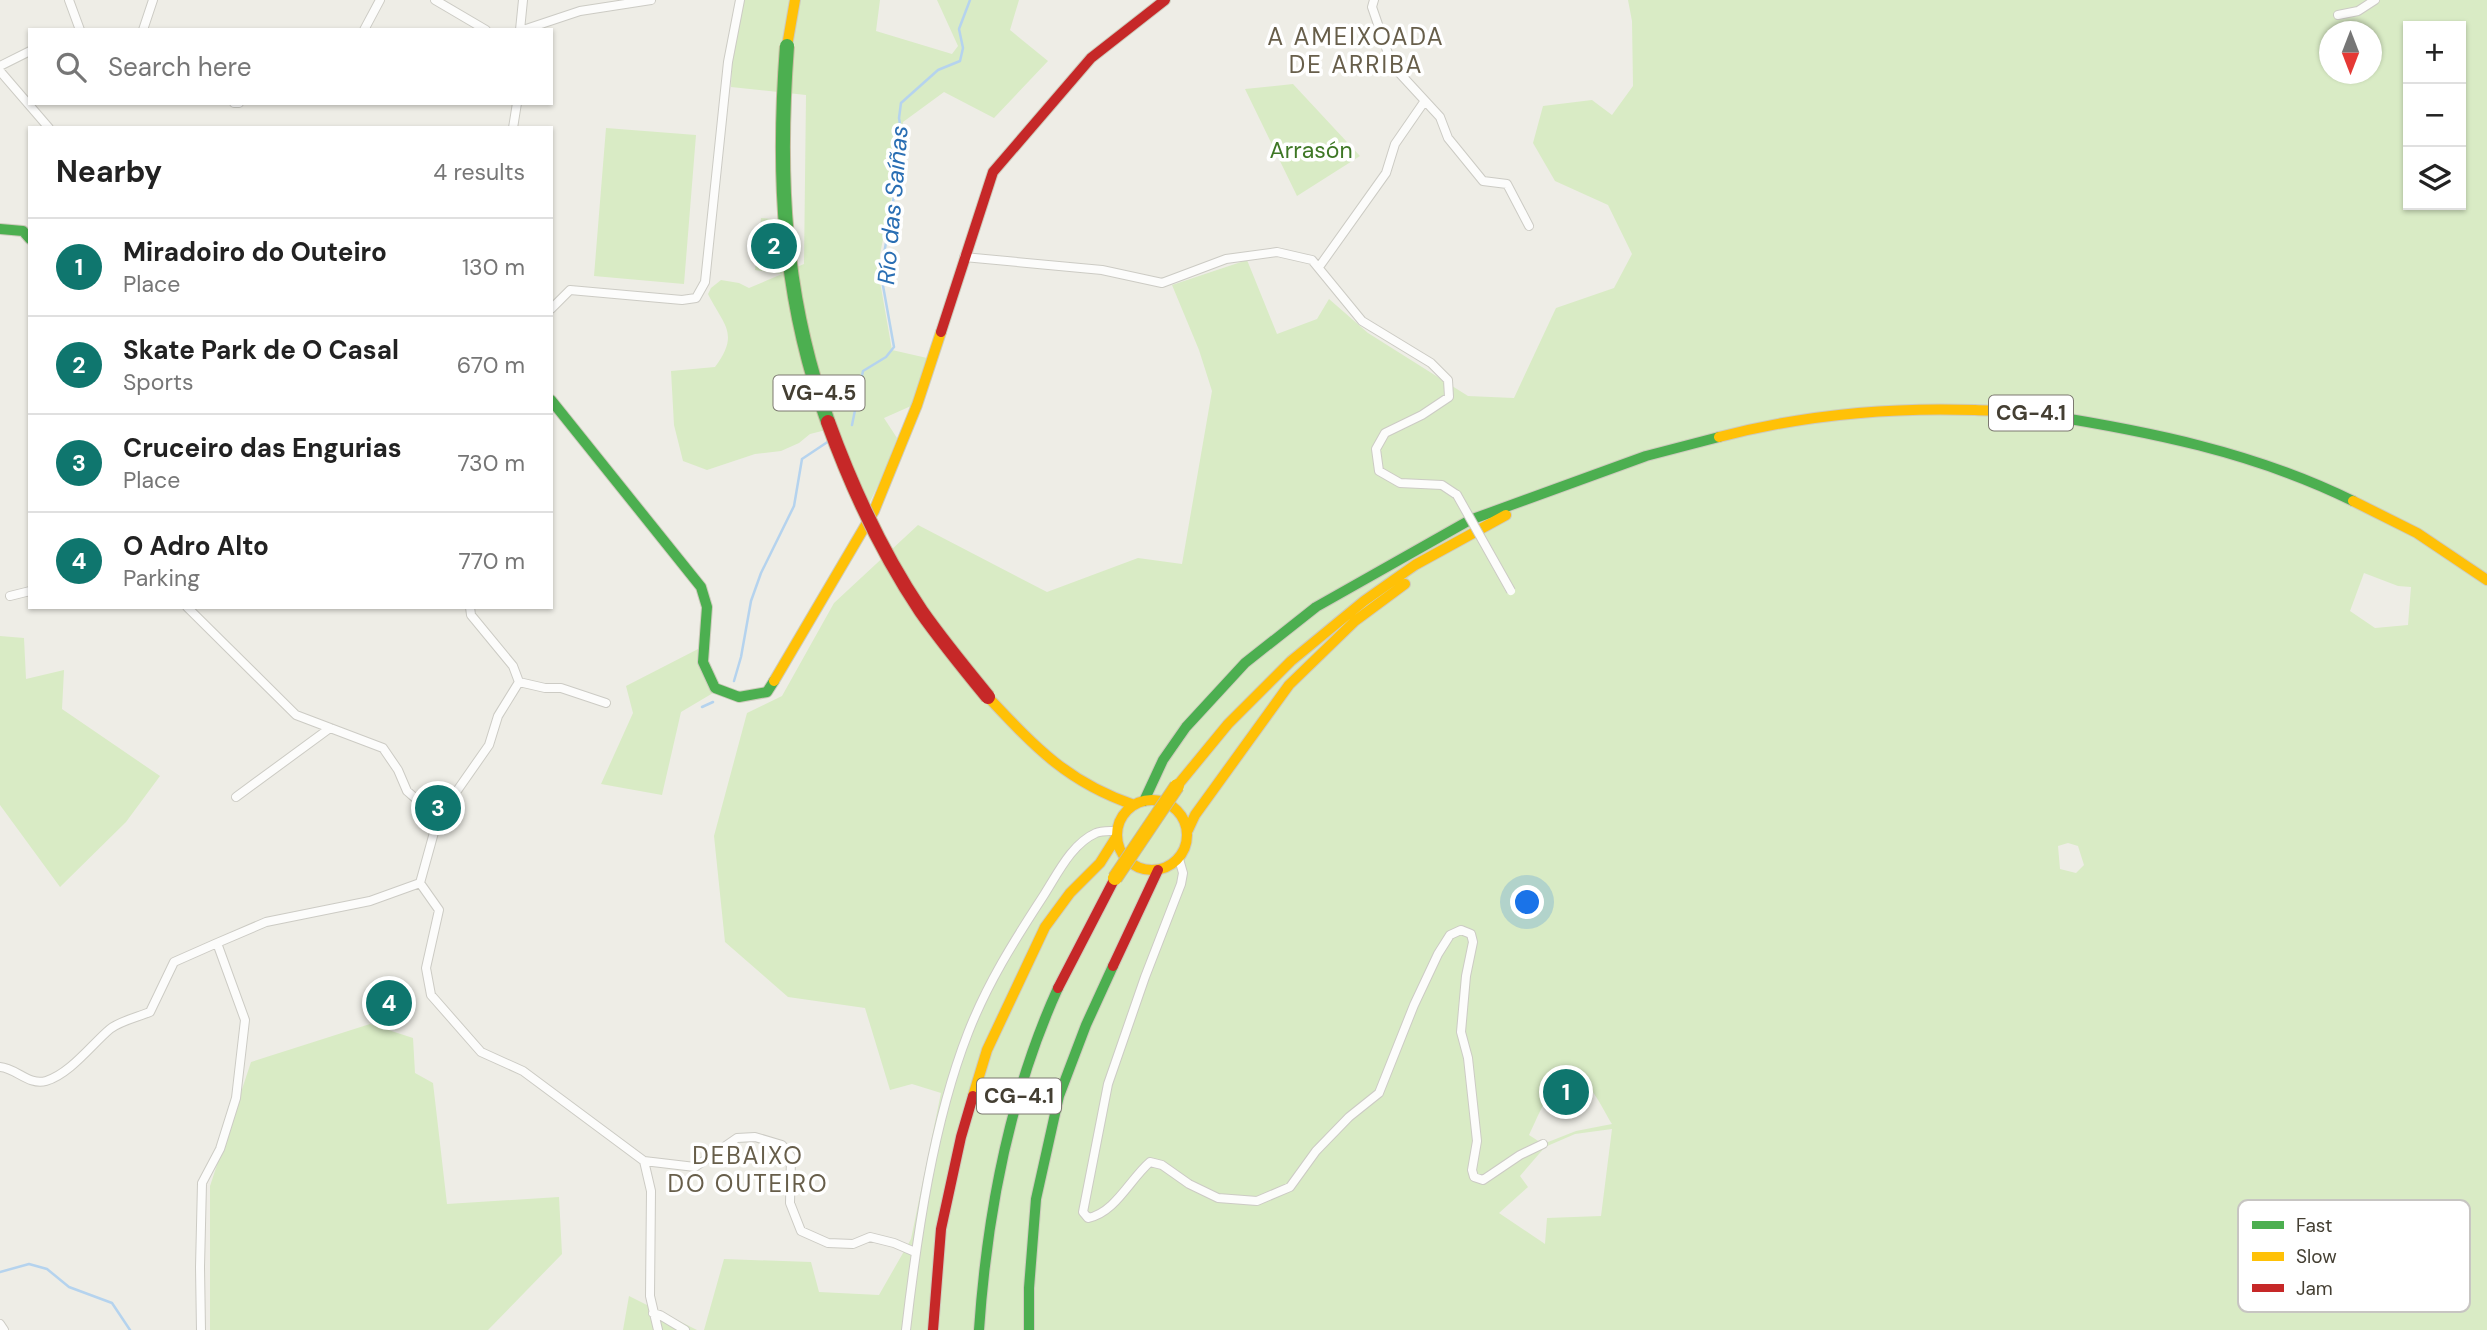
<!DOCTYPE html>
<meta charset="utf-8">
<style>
body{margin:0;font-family:"DM Sans",sans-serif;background:#f6f6f6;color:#222}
.controls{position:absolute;right:21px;top:21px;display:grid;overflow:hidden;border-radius:0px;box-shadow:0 2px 5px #0004}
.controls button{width:63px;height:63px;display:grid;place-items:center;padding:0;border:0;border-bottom:2px solid #e0e0e0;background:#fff;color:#222;font:35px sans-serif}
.compass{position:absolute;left:2319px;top:21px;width:63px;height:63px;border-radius:50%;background:#fff;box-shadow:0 2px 5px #0004;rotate:180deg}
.you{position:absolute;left:1528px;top:903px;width:24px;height:24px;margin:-18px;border:5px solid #fff;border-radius:50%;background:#1a73e8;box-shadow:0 0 0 10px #1a73e833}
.badge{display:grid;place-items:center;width:46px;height:46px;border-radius:50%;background:#0f766e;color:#fff;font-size:23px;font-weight:700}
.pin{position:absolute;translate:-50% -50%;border:4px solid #fff;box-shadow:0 2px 7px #0006}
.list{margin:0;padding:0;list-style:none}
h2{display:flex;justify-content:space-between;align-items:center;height:91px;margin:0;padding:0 28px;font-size:30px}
h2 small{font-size:23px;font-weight:400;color:#767676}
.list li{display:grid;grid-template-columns:46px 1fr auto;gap:21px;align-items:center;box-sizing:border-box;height:98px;padding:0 28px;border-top:2px solid #e0e0e0}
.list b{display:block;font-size:26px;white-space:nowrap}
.list p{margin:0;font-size:23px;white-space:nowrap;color:#767676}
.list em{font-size:23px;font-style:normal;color:#767676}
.icon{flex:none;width:38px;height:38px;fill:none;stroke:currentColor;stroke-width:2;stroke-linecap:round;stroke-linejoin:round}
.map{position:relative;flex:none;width:2487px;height:1330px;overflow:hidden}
.search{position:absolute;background:#fff;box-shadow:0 2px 5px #0004;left:28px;top:28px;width:525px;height:77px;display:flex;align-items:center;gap:18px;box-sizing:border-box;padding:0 24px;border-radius:0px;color:#767676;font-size:26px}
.panel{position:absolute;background:#fff;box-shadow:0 2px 5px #0004;left:28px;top:126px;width:525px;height:483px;border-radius:0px}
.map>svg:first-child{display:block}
</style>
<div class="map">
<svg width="2487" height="1330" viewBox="0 0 2487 1330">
<rect width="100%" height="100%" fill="#eeede6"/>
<path fill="#d9ebc5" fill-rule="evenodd" d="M744 0H880L876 31 952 54 958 46 937 0H1019L1010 30 1048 61 994 118 944 92 903 122 892 196 880 254 879 276 892 350 927 358 911 406 884 418 897 438 885 471 867 508 834 428 810 434 799 443 781 451 755 454 707 470 683 461 674 425 671 371 715 367C740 333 724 326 708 294L711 288 721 280 739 283 749 288 782 274 755 270 761 218 792 221 787 271 804 264 806 95 731 87 732 59Z
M1628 0H2487V1330H704L724 1259 811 1262 819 1292 879 1295 911 1239 941 1093 912 1084 890 1090 865 1008 788 997 725 942 714 836 747 713 782 696 834 603 918 525 1047 592 1138 558 1182 564 1212 391 1199 350 1172 285 1247 260 1277 334 1317 319 1329 299 1368 333 1468 396 1514 398 1556 308 1614 288 1632 254 1608 205 1555 181 1533 143 1543 106 1592 100 1612 115 1633 86 1632 21ZM2408 26H2461V205H2408ZM2330 32H2372V74H2330ZM2364 573 2398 586 2411 587 2408 625 2375 628 2350 611ZM2068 843 2078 846 2084 865 2076 873 2060 869 2058 846ZM1573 1077C1593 1083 1601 1107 1612 1124L1576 1131 1543 1144 1529 1135C1540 1113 1548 1085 1573 1077ZM1612 1129 1601 1216 1547 1218 1545 1244 1499 1213 1528 1187 1520 1176 1545 1147 1575 1134Z
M1293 84 1360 156 1297 196 1245 89Z
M606 128 696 135 684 284 594 276Z
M0 636 24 638 26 679 64 670 62 709 160 776 126 822 60 887 0 805Z
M700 648 698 661 713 693 681 712 662 795 601 784 633 713 626 686Z
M370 1024 413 1038 415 1073 433 1083 447 1204 559 1197 562 1254 488 1330H210V1186L251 1062Z
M629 1296 697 1330H623Z"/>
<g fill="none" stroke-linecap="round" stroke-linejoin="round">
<path stroke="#b5d3ee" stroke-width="2.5" d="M852 425 863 371 886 357 894 347 882 280 883 260 903 143 899 118 901 103 938 70 960 61 963 48 959 29 970 0
M734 681 741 657 751 601 761 573 794 506 802 459 829 441
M702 707 713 702
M0 1272 29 1264 47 1269 69 1287 112 1303 130 1330"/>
<g stroke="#cccbc4" stroke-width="10">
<path id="street" d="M69 0 80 30
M435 0 486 30
M1374 0 1372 7 1392 65 1440 117 1448 138 1483 181 1507 184 1529 226
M2338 15 2358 11 2375 0
M143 30 153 0
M364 30 380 0
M520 30 523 0
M523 30 580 11 651 0
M0 66 30 51
M0 71 49 128
M234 103H239
M513 128 517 103
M964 257 1102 270 1162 283 1226 259 1277 252 1312 260 1362 321 1431 363 1448 380 1449 397 1422 415 1385 433 1376 449 1379 471 1400 483 1442 485 1457 495
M1319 267 1386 173 1395 144 1424 102
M551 309 570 290 682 300 696 298 705 282 728 62 740 0
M10 596 30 591
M187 607 296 715 383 748 398 770 407 791 438 818
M519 682 545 688H561L606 703
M236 797 330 728
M1179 859 1183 873 1181 884 1145 977 1108 1084 1083 1212 1088 1218C1115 1213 1130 1179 1150 1162L1162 1165 1189 1184 1218 1198 1257 1201 1290 1187 1316 1151 1349 1117 1379 1093 1414 1005 1438 954 1450 935 1461 930 1471 934 1473 942 1466 976 1461 1032 1468 1058 1477 1141 1472 1170 1474 1177 1483 1180 1520 1155 1543 1144
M420 883 439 910 426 968 431 995 481 1052 523 1071 644 1161 695 1167 737 1138 755 1137 782 1145 791 1157 790 1203 801 1231 828 1243 853 1244 870 1237 894 1243 915 1252
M420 883 438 818 489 745 498 716 519 682 513 666 471 615 470 607
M0 1067C16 1068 29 1086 46 1081 70 1074 92 1044 110 1029 120 1021 138 1017 150 1012L174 962 217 943
M644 1161 651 1191 650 1296 658 1330
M653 1313 660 1315 685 1330
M0 1324 4 1330
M201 1330 200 1267 202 1183 220 1149 236 1098 245 1020 217 943 266 922 370 901 420 883
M906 1330C917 1235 933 1123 968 1033 987 984 1014 941 1042 898 1057 875 1071 844 1096 833 1102 830 1111 831 1117 831"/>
</g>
<g stroke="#cecbbd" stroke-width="12">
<path id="fast" d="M0 229 23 231 30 239
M551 400 701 587 707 607 703 662 715 688 739 697 767 692 774 681
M2039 414C2147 431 2254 452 2353 501
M1144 801 1163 760 1186 727 1245 663 1316 607 1470 520 1646 456 1719 437
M979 1330C987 1213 1009 1096 1058 988
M1029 1330V1288L1036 1199 1059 1096 1086 1025 1113 966"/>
</g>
<g stroke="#cecbbd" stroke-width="12">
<path id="slow" d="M787 46 795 0
M1719 437C1803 415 1889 407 1975 410 1996 411 2018 410 2039 414
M2353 501 2417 533 2487 580
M774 681 874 511 917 405 941 332
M988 697C1035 747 1067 782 1134 805
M1177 786 1228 724 1291 661 1364 601 1415 565 1506 515
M1117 835a35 35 0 1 1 70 0a35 35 0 1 1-70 0Z
M1188 830 1195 815 1289 685 1355 621 1405 584
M973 1096 987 1050 1045 927 1070 893 1100 863 1117 836"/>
</g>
<g stroke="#cecbbd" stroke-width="12">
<path id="jam" d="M941 332 993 172 1091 58 1165 0
M1113 966 1158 870
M1058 988 1115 878
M933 1330 941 1229 961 1137 973 1096"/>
</g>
<use href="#street" stroke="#fcfcfb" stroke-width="8"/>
<use href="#fast" stroke="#4caf50" stroke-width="10"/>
<use href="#slow" stroke="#ffc107" stroke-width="10"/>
<use href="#jam" stroke="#c62828" stroke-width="10"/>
<g stroke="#cccbc4" stroke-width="10" stroke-linecap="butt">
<path id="street-bridge" d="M1457 495 1511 591"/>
</g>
<g stroke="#c7bda1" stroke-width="16" stroke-linecap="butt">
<path id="fast-bridge" d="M787 46C777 177 783 297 828 422"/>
</g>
<g stroke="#c7bda1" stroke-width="16" stroke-linecap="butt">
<path id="slow-bridge" d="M1115 878 1177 786"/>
</g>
<g stroke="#c7bda1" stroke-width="16" stroke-linecap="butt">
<path id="jam-bridge" d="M828 422C852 488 882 553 921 611 942 641 965 669 988 697"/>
</g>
<use href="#street-bridge" stroke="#fcfcfb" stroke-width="8"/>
<use href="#fast-bridge" stroke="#4caf50" stroke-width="14"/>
<use href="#slow-bridge" stroke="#ffc107" stroke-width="14"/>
<use href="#jam-bridge" stroke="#c62828" stroke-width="14"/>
</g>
<g text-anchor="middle" stroke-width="7" stroke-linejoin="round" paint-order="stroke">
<g fill="#fff" stroke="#7c7970" stroke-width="2">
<rect x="773.5" y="375.5" width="91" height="35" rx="5"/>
<rect x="1989" y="395.5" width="84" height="35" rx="5"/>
<rect x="977" y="1078.5" width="84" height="35" rx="5"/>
</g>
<g font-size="21" font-weight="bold" fill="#443f33">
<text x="819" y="400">VG-4.5</text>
<text x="2031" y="420">CG-4.1</text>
<text x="1019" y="1103">CG-4.1</text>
</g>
<g font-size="23" fill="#3e7725" stroke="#fff">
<text x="1311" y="158">Arrasón</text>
</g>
<g font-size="24" letter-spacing="2" fill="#675e4a" stroke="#fff">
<text x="1356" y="45">A AMEIXOADA<tspan x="1356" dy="28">DE ARRIBA</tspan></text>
<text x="748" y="1164">DEBAIXO<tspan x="748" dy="28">DO OUTEIRO</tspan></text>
</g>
<g font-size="24" font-style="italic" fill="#296eb3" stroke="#fff">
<text transform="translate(893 205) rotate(-85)" y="8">Río das Saíñas</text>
</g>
</g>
<rect x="2238" y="1200" width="232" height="112" rx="10" fill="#fff" stroke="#c7c5c2" stroke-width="2"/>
<rect x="2252" y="1221" width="32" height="8" fill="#4caf50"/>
<rect x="2252" y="1252" width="32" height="9" fill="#ffc107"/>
<rect x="2252" y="1284" width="32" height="8" fill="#c62828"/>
<g font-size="19" fill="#443f33">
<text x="2296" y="1232">Fast</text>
<text x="2296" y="1263">Slow</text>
<text x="2296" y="1295">Jam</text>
</g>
</svg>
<div class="controls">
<button>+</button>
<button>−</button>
<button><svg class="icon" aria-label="layers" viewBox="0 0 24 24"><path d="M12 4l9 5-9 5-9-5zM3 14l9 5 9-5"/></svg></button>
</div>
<svg class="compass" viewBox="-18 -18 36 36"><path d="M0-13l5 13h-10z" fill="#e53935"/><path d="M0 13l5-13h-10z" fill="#767676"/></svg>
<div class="you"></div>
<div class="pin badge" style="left:1566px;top:1092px">1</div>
<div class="pin badge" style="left:774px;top:246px">2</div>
<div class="pin badge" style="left:438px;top:808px">3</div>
<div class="pin badge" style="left:389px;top:1003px">4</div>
<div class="search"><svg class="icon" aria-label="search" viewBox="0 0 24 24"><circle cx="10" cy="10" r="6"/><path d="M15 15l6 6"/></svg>Search here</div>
<section class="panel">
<h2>Nearby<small>4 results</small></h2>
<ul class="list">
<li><span class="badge">1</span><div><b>Miradoiro do Outeiro</b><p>Place</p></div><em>130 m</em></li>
<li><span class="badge">2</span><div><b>Skate Park de O Casal</b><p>Sports</p></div><em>670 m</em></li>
<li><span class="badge">3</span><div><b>Cruceiro das Engurias</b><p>Place</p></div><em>730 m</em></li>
<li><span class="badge">4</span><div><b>O Adro Alto</b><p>Parking</p></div><em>770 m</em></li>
</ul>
</section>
</div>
